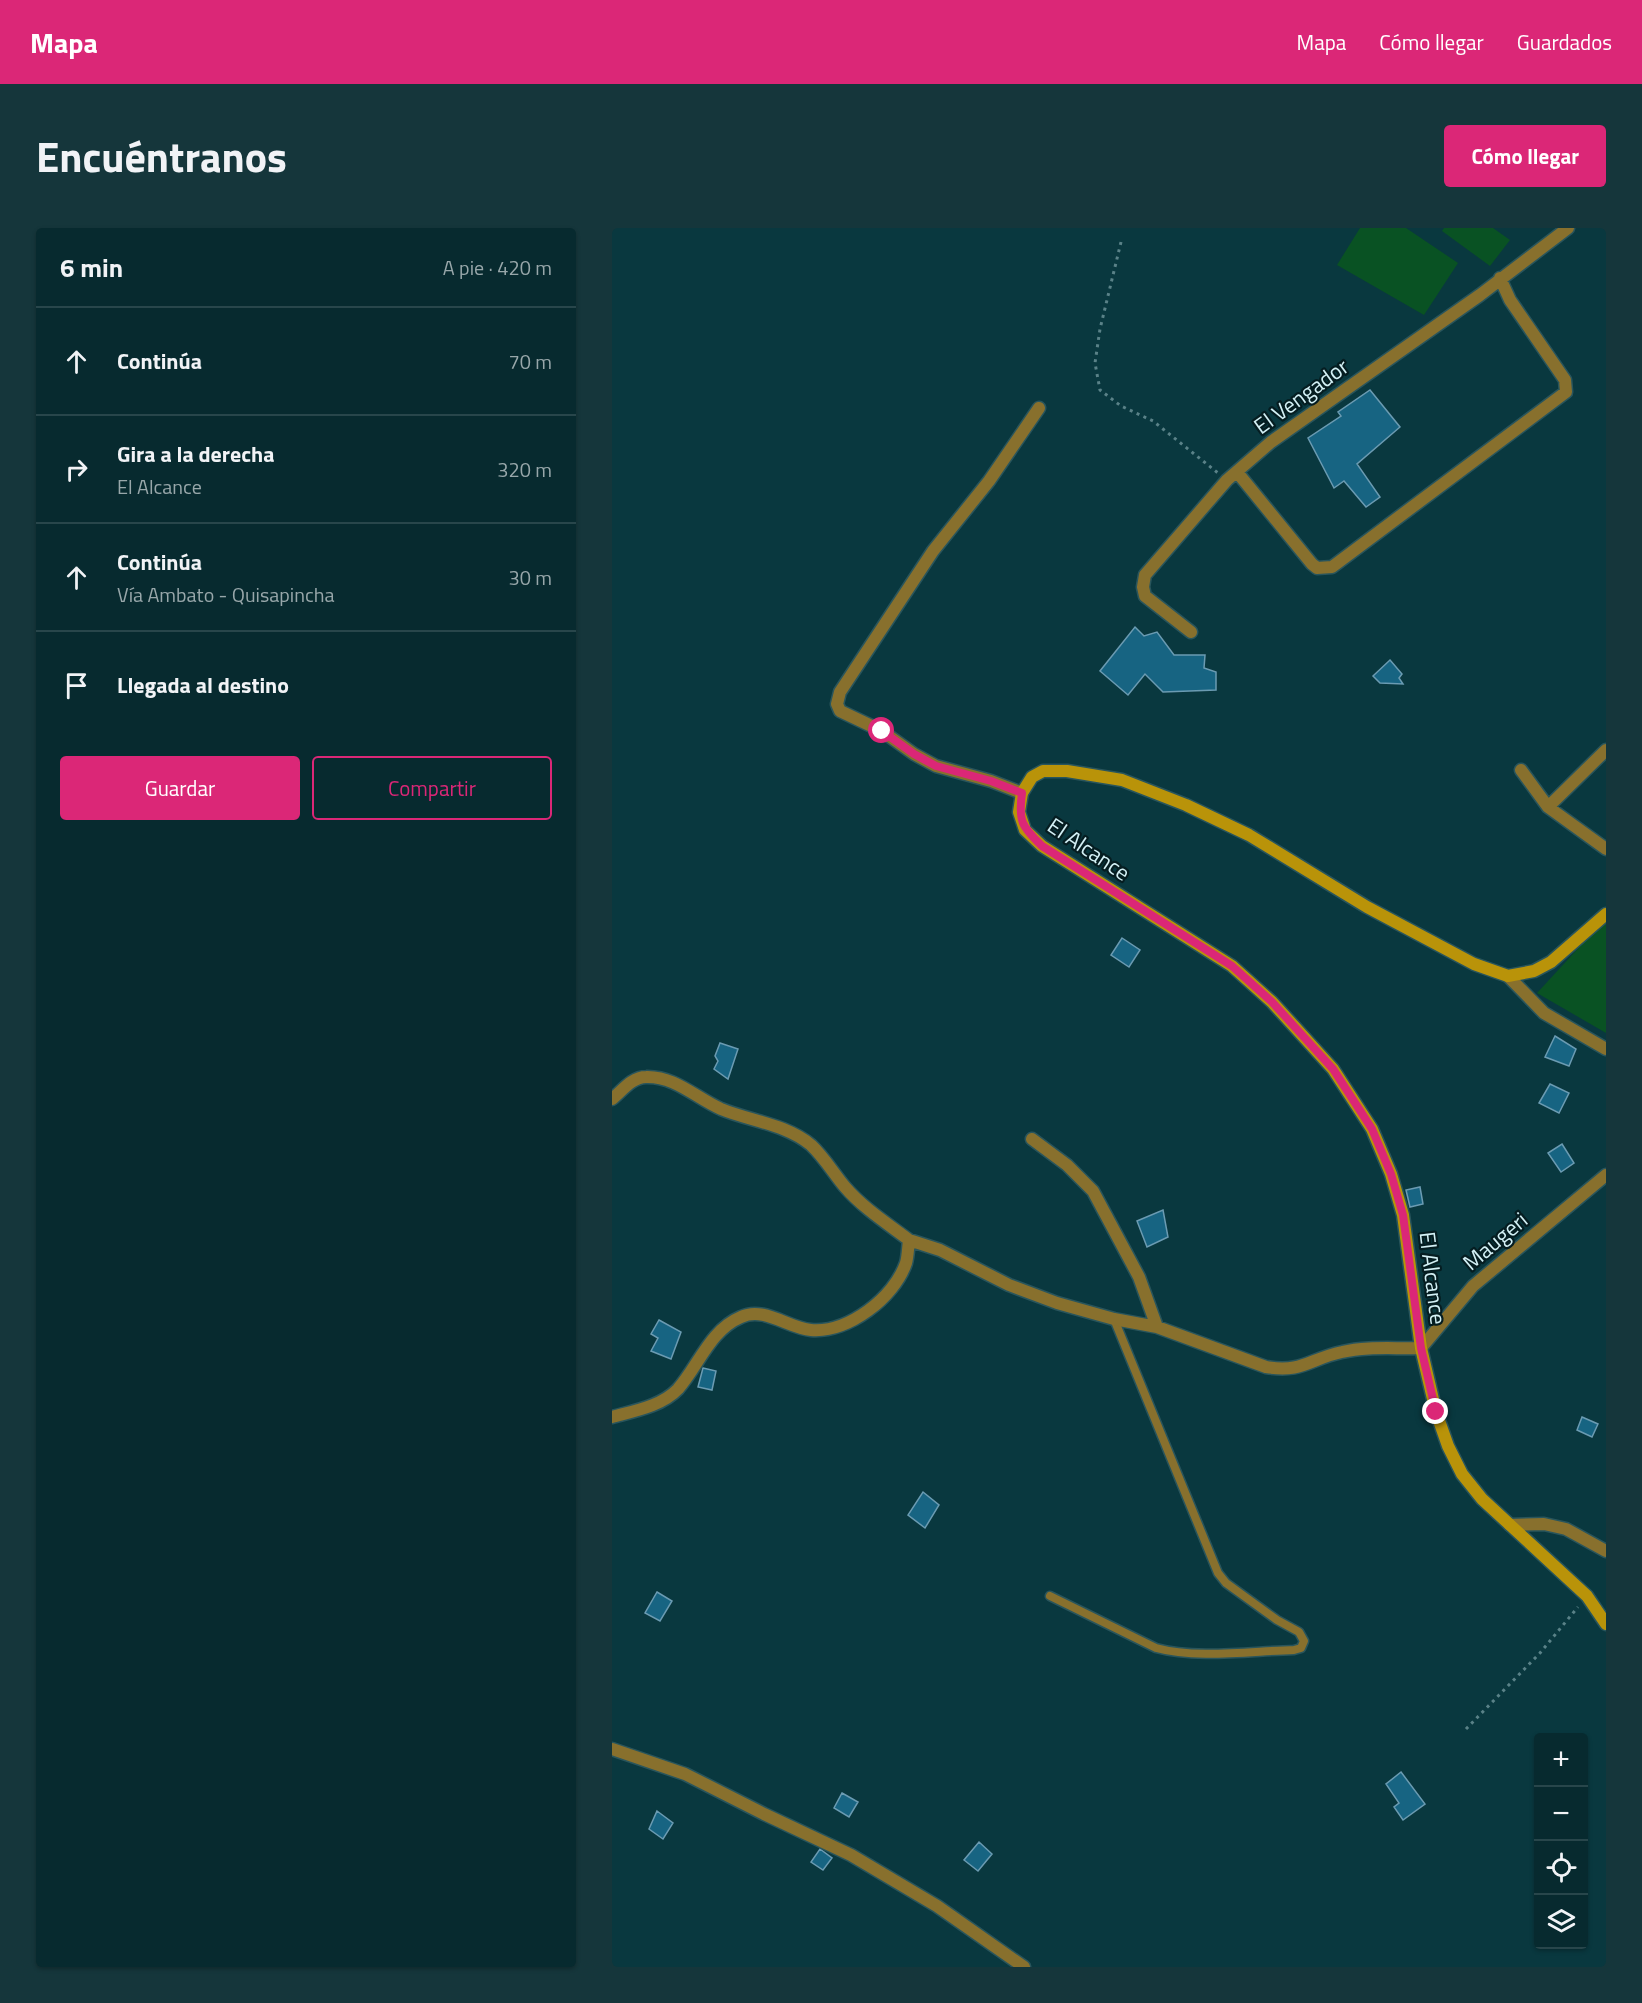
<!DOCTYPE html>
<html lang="es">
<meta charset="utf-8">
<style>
body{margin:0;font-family:"Titillium Web",sans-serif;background:#15363b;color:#f1f3f6}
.controls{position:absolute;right:18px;bottom:18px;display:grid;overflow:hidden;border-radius:6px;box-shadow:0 2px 4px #0004}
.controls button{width:54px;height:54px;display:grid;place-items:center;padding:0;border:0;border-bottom:2px solid #28464b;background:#072a2f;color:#f1f3f6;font:30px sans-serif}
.stop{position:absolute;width:18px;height:18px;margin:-14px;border:4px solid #db2777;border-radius:50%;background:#fff}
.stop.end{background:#db2777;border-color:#fff;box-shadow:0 2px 6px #0008}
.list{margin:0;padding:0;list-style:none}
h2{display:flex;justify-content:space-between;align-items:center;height:78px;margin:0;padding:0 24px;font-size:26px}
h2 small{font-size:20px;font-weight:400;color:#98a7aa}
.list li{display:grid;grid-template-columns:39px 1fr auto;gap:18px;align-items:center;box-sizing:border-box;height:108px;padding:0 24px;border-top:2px solid #28464b}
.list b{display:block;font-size:22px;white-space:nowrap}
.list p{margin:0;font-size:20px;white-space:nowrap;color:#98a7aa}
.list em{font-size:20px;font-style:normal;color:#98a7aa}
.actions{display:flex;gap:12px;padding:18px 24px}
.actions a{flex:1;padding:14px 0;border:2px solid #db2777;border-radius:6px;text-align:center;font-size:21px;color:#db2777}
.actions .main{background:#db2777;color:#fff}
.icon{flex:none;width:33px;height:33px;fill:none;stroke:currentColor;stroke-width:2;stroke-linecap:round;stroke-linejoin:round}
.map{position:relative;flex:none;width:994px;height:1739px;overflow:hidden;border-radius:6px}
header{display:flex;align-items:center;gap:36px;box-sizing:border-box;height:84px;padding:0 30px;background:#db2777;color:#fff}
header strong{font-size:28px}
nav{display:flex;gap:33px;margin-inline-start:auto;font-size:21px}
.intro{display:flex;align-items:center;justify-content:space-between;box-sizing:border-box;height:144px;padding:0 36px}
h1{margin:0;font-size:42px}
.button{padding:15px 27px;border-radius:6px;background:#db2777;color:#fff;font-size:21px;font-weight:700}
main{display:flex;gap:36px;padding:0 36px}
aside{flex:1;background:#072a2f;border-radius:6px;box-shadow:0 2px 4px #0004}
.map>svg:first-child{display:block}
</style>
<header>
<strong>Mapa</strong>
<nav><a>Mapa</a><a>Cómo llegar</a><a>Guardados</a></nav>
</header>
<div class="intro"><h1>Encuéntranos</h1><a class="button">Cómo llegar</a></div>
<main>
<aside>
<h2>6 min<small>A pie · 420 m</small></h2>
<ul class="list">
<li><svg class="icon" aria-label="ahead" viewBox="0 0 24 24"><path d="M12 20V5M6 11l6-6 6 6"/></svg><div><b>Continúa</b></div><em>70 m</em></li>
<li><svg class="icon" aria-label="right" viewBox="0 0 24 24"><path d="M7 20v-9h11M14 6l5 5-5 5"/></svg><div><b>Gira a la derecha</b><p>El Alcance</p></div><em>320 m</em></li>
<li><svg class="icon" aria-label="ahead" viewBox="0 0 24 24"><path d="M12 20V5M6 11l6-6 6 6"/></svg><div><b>Continúa</b><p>Vía Ambato - Quisapincha</p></div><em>30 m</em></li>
<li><svg class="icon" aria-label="arrive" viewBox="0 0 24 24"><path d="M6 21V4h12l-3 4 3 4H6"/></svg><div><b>Llegada al destino</b></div></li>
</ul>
<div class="actions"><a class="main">Guardar</a><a>Compartir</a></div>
</aside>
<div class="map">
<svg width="994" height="1739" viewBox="0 0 994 1739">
<rect width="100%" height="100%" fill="#09383f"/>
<path fill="#095223" d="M748 0H794L846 35 812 87 725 37Z
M832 0H881L898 12 878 38 830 3Z
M994 690V805L925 765Z"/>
<path fill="#176482" stroke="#6b9bb2" stroke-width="1.5" d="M758 162 788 199 745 236 768 269 754 279 732 253 722 260 696 210 729 188 726 184Z
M523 399 532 408 545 404 562 427H593L592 440 604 444V462L551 464 533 446 516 467 488 443Z
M778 432 790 446 787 450 791 456 768 455 761 448Z
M510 710 528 722 517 739 499 727Z
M943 808 964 821 957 838 933 829Z
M108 815 126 821 116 851 102 841 106 833 103 828Z
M938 856 957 865 947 885 927 875Z
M950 916 962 935 949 944 936 925Z
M808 959 811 976 798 979 794 962Z
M551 982 556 1009 535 1019 525 993Z
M47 1092 69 1104 59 1131 39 1123 46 1110 39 1106Z
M91 1140 104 1143 100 1162 86 1159Z
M970 1189 986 1196 980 1209 965 1202Z
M311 1264 327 1277 313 1300 296 1287Z
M45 1364 60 1373 48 1393 33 1385Z
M789 1544 813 1576 791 1592 782 1579 787 1575 774 1556Z
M230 1565 246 1574 237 1589 222 1580Z
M45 1583 61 1595 51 1611 37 1601Z
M367 1614 380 1626 366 1643 352 1632Z
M208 1621 220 1630 211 1642 199 1634Z"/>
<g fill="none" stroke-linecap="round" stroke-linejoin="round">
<g stroke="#29555c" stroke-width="11">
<path id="lane" d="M438 1368 544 1420C584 1431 640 1423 682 1422L689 1420 692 1413 687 1404 665 1392 614 1355 606 1345 502 1091"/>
</g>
<g stroke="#29555c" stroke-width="15">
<path id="street" d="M625 244 700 336 705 340 720 339 954 164 953 152 898 72 888 50
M579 404 533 368 531 359 533 347 615 252 659 214 868 67 956 0
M909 542 936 579 994 621
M410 565 379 553 324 538 302 526 270 503 228 483 225 476 228 464 321 323 377 253 427 180
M936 579 994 522
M896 748 932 785 994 821
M0 871C10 863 20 849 34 849 63 848 84 870 109 881 138 893 174 896 199 917 212 929 222 946 233 959 251 980 276 996 297 1012
M420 911 455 937 481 963 527 1049 545 1099
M0 1189C22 1183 50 1178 66 1161 87 1137 98 1102 129 1089 152 1078 176 1100 199 1102 236 1105 282 1070 294 1035 296 1028 296 1019 297 1012L328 1022 397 1057 445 1075 502 1091 545 1099 654 1139C691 1145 697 1131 730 1124 755 1118 783 1121 809 1120L861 1058 994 947
M898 1297 932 1296 954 1301 994 1323
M0 1521 73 1546 152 1586 239 1627 325 1678 412 1739"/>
</g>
<g stroke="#29555c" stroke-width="15">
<path id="secondary" d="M994 686 939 734 922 743 896 748 862 736 755 679 637 607 574 577 510 552 455 543H431L420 549 410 565 407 584 413 602 430 618 620 738 660 774 721 841 760 901 779 946 791 987 809 1120 824 1184 836 1218 850 1246 870 1271 975 1368 994 1396"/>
</g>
<path stroke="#5a8288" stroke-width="3" stroke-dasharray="3 4.5" stroke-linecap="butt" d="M509 14 488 101 483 135 488 162 509 178 541 193 606 245
M854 1501 928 1425 966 1379"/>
<use href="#lane" stroke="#88702d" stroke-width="8"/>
<use href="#street" stroke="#88702d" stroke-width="12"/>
<use href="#secondary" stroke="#b99309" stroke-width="12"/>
</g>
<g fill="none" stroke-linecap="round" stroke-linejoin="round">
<path stroke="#db2777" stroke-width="8" d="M270 503 302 526 324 538 379 553 410 565C406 593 410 599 430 618L620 738 660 774 721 841 760 901 779 946 791 987 809 1120 824 1184"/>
</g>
<g text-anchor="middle" stroke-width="4.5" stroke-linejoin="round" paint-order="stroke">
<g font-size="22" fill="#d3f0f5" stroke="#051d21">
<text transform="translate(689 168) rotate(-36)" y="8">El Vengador</text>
<text transform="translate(477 621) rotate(34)" y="8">El Alcance</text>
<text transform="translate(883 1013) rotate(-40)" y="8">Maugeri</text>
<text transform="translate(821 1050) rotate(83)" y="8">El Alcance</text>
</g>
</g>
</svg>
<div class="controls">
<button>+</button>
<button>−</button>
<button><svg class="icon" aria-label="locate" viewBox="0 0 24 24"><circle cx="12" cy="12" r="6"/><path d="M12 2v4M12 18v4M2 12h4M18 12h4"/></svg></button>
<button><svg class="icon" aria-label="layers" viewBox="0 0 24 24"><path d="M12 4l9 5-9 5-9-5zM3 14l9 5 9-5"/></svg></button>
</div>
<div class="stop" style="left:270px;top:503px"></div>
<div class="stop end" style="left:824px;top:1184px"></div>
</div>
</main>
